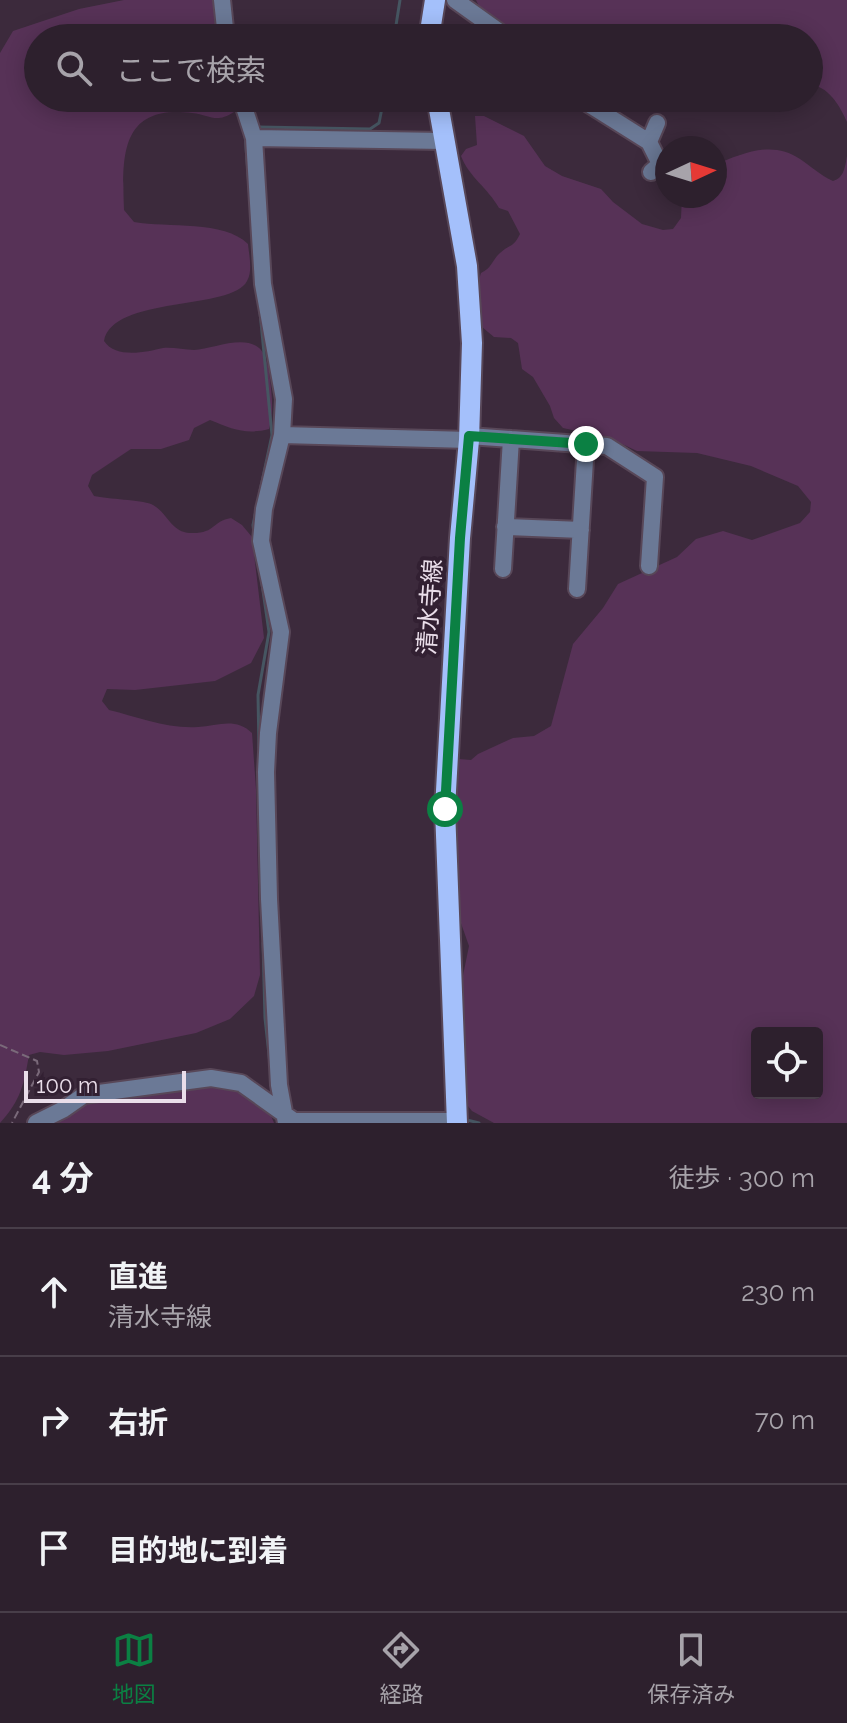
<!DOCTYPE html>
<html lang="ja">
<meta charset="utf-8">
<style>
body{margin:0;font-family:Raleway,"Noto Sans JP",sans-serif;background:#352835;color:#f1f3f6}
.controls{position:absolute;right:24px;bottom:24px;display:grid;overflow:hidden;border-radius:8px;box-shadow:0 4px 20px #0003}
.controls button{width:72px;height:72px;display:grid;place-items:center;padding:0;border:0;border-bottom:2px solid #483e49;background:#2d202d;color:#f1f3f6;font:40px sans-serif}
.compass{position:absolute;left:655px;top:136px;width:72px;height:72px;border-radius:50%;background:#2d202d;box-shadow:0 4px 20px #0003;rotate:86deg}
.scale{position:absolute;left:24px;bottom:20px;width:162px;box-sizing:border-box;padding-left:8px;border:4px solid #eadeea;border-top:0;font-size:22px;line-height:28px;white-space:nowrap;color:#eadeea;-webkit-text-stroke:6px #322032;paint-order:stroke}
.stop{position:absolute;width:24px;height:24px;margin:-18px;border:6px solid #0b8043;border-radius:50%;background:#fff}
.stop.end{background:#0b8043;border-color:#fff;box-shadow:0 2px 8px #0008}
.list{margin:0;padding:0;list-style:none}
h2{display:flex;justify-content:space-between;align-items:center;height:104px;margin:0;padding:0 32px;font-size:34px}
h2 small{font-size:26px;font-weight:400;color:#a7a3aa}
.list li{display:grid;grid-template-columns:52px 1fr auto;gap:24px;align-items:center;box-sizing:border-box;height:128px;padding:0 32px;border-top:2px solid #483e49}
.list b{display:block;font-size:30px;white-space:nowrap}
.list p{margin:0;font-size:26px;white-space:nowrap;color:#a7a3aa}
.list em{font-size:26px;font-style:normal;color:#a7a3aa}
.icon{flex:none;width:44px;height:44px;fill:none;stroke:currentColor;stroke-width:2;stroke-linecap:round;stroke-linejoin:round}
.map{position:relative;flex:none;width:847px;height:1123px;overflow:hidden}
.search{position:absolute;background:#2d202d;box-shadow:0 4px 20px #0003;left:24px;right:24px;top:24px;height:88px;display:flex;align-items:center;gap:20px;box-sizing:border-box;padding:0 28px;border-radius:44px;color:#a7a3aa;font-size:30px}
.sheet{height:488px;background:#2d202d}
nav{display:flex;justify-content:space-around;align-items:center;box-sizing:border-box;height:112px;border-top:2px solid #483e49;background:#2d202d;font-size:22px;color:#a7a3aa}
nav a{display:grid;justify-items:center;gap:4px}
nav .on{color:#0b8043}
.map>svg:first-child{display:block}
</style>
<div class="map">
<svg width="847" height="1123" viewBox="0 0 847 1123">
<rect width="100%" height="100%" fill="#3c2a3c"/>
<path fill="#573257" fill-rule="evenodd" d="M124 0H214L219 5 221 38H38V98H238L234 112C215 124 211 115 192 113 120 104 122 156 124 210L134 222C168 228 224 220 248 244 249 255 253 271 247 281 232 311 113 295 104 341 116 359 146 352 163 348 173 347 184 350 194 350 213 349 246 333 261 350 267 357 269 369 270 379 272 397 274 412 269 429 246 435 232 429 210 420L194 428 189 440 161 449H131L92 475 88 486 94 496C108 499 141 500 151 504 167 511 170 532 190 533 216 534 212 521 231 518L242 525 252 537 264 638 251 663 215 681 135 690 107 689 102 701 109 710C138 717 167 729 198 727 218 726 235 717 252 733L256 789 260 975 254 996 230 1019 196 1033 108 1051 64 1055 40 1052 29 1055C24 1084 21 1100 0 1123V53L13 31 79 9Z
M476 0H847V122C840 106 828 85 809 85V38H524L482 12Z
M475 116H484L524 136 545 166 562 176 601 189 613 202 642 224 663 230 673 229 681 218 682 196H715V165C743 153 773 140 800 159 812 167 820 175 833 181 844 178 845 167 847 156V1123H494L472 1111 463 1100 458 1000 469 946 456 909 453 763 459 759 471 760 478 754 513 738 534 736 551 726 573 644 603 608 618 584 677 557 696 539 723 531 752 540 800 523 810 512 811 502 798 486 751 466 697 453 637 451 609 438 563 428 554 418 550 406 533 377 522 369 518 343 511 338 494 337 482 327 477 286 481 273C492 268 492 260 500 253 510 244 513 248 520 234L508 211 499 208C488 188 469 177 461 156L466 149 477 145ZM757 1033H817V1093H757Z
M184 1085H240L267 1106 274 1123H57C79 1090 147 1090 184 1085Z"/>
<g fill="none" stroke-linecap="round" stroke-linejoin="round">
<path stroke="#465662" stroke-width="3" d="M394 38 400 0
M258 127 370 129 379 123 384 98
M245 134 251 213
M260 312 272 435 260 491
M254 534 253 525 256 510
M259 748 258 695 269 632 261 577
M263 943 265 1018 270 1064
M463 1119 479 1123"/>
<g stroke="#584758" stroke-width="20">
<path id="minor" d="M222 0 226 38
M455 0 508 38
M241 98 254 138 263 284 284 399 282 435 264 509 261 541 281 632 268 733 266 772 269 899 279 1085 286 1123
M579 98 649 142 660 164 651 172
M254 138 444 141
M649 142 657 123
M282 435 469 440
M469 436 607 446 655 477 649 566
M505 527 581 530
M503 569 511 439
M577 589 586 444
M36 1123 64 1109 84 1095 211 1078 241 1083 294 1121H457"/>
</g>
<g stroke="#584758" stroke-width="24">
<path id="major" d="M429 38 435 0
M437 98 467 266 472 343 469 440 460 538 445 809 457 1123"/>
</g>
<path stroke="#7a6a7a" stroke-width="2" stroke-dasharray="8 4" stroke-linecap="butt" d="M0 1045 37 1061 39 1072 12 1123"/>
<use href="#minor" stroke="#6b7996" stroke-width="16"/>
<use href="#major" stroke="#a4c0fb" stroke-width="20"/>
</g>
<g fill="none" stroke-linecap="round" stroke-linejoin="round">
<path stroke="#0b8043" stroke-width="10" d="M445 809 460 538 469 436 586 444"/>
</g>
<g text-anchor="middle" stroke-width="8" stroke-linejoin="round" paint-order="stroke">
<g font-size="24" fill="#eadeea" stroke="#322032">
<text transform="translate(430 607) rotate(-86)" y="8">清水寺線</text>
</g>
</g>
</svg>
<div class="controls">
<button><svg class="icon" aria-label="locate" viewBox="0 0 24 24"><circle cx="12" cy="12" r="6"/><path d="M12 2v4M12 18v4M2 12h4M18 12h4"/></svg></button>
</div>
<svg class="compass" viewBox="-18 -18 36 36"><path d="M0-13l5 13h-10z" fill="#e53935"/><path d="M0 13l5-13h-10z" fill="#a7a3aa"/></svg>
<div class="scale">100 m</div>
<div class="stop" style="left:445px;top:809px"></div>
<div class="stop end" style="left:586px;top:444px"></div>
<div class="search"><svg class="icon" aria-label="search" viewBox="0 0 24 24"><circle cx="10" cy="10" r="6"/><path d="M15 15l6 6"/></svg>ここで検索</div>
</div>
<section class="sheet">
<h2>4 分<small>徒歩 · 300 m</small></h2>
<ul class="list">
<li><svg class="icon" aria-label="ahead" viewBox="0 0 24 24"><path d="M12 20V5M6 11l6-6 6 6"/></svg><div><b>直進</b><p>清水寺線</p></div><em>230 m</em></li>
<li><svg class="icon" aria-label="right" viewBox="0 0 24 24"><path d="M7 20v-9h11M14 6l5 5-5 5"/></svg><div><b>右折</b></div><em>70 m</em></li>
<li><svg class="icon" aria-label="arrive" viewBox="0 0 24 24"><path d="M6 21V4h12l-3 4 3 4H6"/></svg><div><b>目的地に到着</b></div></li>
</ul>
</section>
<nav>
<a class="on"><svg class="icon" aria-label="map" viewBox="0 0 24 24"><path d="M3 6l6-2 6 2 6-2v14l-6 2-6-2-6 2zM9 4v14M15 6v14"/></svg>地図</a>
<a><svg class="icon" aria-label="directions" viewBox="0 0 24 24"><path d="M12 3l9 9-9 9-9-9zM9 14v-3h6M13 9l2 2-2 2"/></svg>経路</a>
<a><svg class="icon" aria-label="saved" viewBox="0 0 24 24"><path d="M7 4h10v16l-5-4-5 4z"/></svg>保存済み</a>
</nav>
